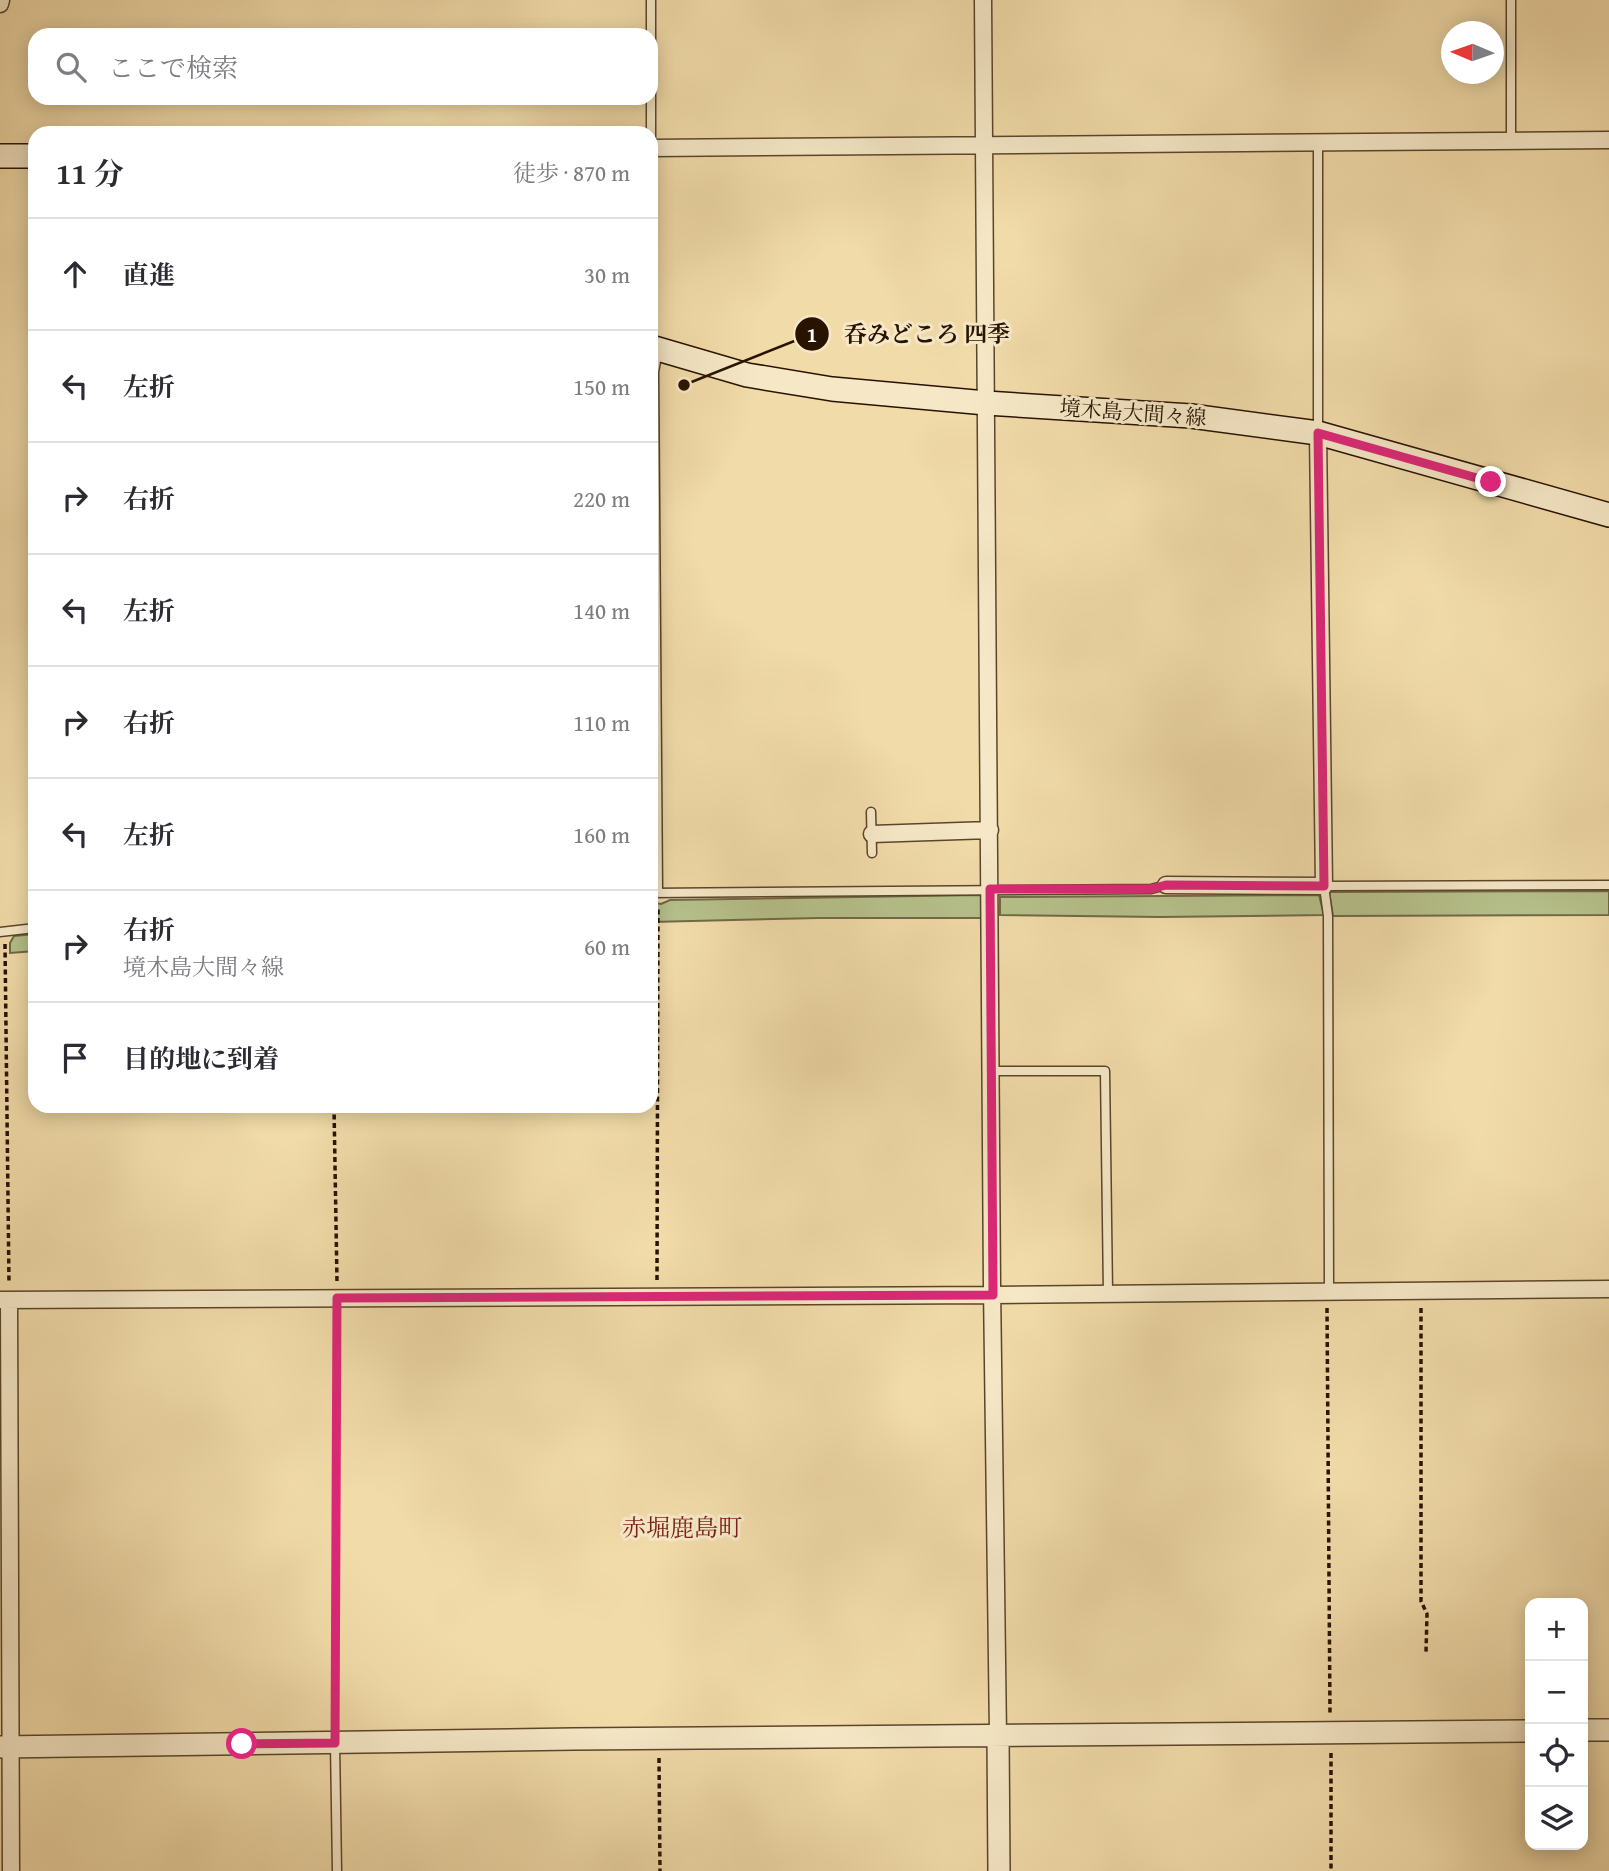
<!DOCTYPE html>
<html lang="ja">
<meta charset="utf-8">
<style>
body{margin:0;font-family:"Gentium Book Plus","Noto Serif JP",serif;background:#f2f2f3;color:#2b2b33}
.controls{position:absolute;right:21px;bottom:21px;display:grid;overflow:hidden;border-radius:14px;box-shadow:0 4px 18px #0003}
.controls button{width:63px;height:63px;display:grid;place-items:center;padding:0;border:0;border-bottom:2px solid #e1e1e2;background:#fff;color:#2b2b33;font:35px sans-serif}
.compass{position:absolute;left:1441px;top:21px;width:63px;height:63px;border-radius:50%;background:#fff;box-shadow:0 4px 18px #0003;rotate:272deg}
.stop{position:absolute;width:21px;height:21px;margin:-16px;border:5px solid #db2777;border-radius:50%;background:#fff}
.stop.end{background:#db2777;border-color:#fff;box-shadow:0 2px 7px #0008}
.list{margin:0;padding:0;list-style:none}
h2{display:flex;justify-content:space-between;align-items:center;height:91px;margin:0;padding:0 28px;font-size:30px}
h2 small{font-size:23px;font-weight:400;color:#7c7c81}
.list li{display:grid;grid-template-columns:46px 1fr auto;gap:21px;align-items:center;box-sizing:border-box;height:112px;padding:0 28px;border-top:2px solid #e1e1e2}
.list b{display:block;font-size:26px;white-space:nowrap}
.list p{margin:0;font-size:23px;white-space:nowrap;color:#7c7c81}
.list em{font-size:23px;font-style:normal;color:#7c7c81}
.icon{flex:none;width:38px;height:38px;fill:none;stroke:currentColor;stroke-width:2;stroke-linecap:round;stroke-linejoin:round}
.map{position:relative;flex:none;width:1609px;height:1871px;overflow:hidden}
.search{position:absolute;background:#fff;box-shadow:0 4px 18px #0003;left:28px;top:28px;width:630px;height:77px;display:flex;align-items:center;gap:18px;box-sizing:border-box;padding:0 24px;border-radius:21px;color:#7c7c81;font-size:26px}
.panel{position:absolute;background:#fff;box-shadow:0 4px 18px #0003;left:28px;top:126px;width:630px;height:987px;border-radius:21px}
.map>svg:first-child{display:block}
</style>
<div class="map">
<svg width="1609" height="1871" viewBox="0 0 1609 1871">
<rect width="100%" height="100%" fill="#f1dba9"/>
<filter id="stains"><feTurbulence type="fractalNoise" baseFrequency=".00286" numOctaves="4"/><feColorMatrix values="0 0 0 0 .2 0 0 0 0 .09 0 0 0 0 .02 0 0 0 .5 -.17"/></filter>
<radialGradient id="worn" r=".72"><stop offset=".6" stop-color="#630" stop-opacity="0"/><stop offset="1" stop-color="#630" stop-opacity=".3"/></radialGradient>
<path fill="#b6c18b" stroke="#6f6a46" stroke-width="2" d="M1609 891V915L1333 916 1329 892Z
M981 895 982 918H819L651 922V902L661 904 670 900Z
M1319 895 1324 915 1160 917 1000 915V897Z
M35 934V951L10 953V943L14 936Z"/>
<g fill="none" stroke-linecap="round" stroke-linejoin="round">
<g stroke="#5a452a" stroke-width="11">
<path id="service" d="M651 0V148
M1511 141V0
M1318 430V143
M871 812 872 853
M651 893 1151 889 1166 885
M658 893 654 372 658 350
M0 932 35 928
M991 1071H1105L1108 1294
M1329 1292 1328 916 1324 886 1609 885
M335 1743 337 1871"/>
</g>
<g stroke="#5a452a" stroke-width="19">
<path id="minor" d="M983 0 992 1287 998 1735
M0 4 1 0
M651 148 1609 140
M872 834 990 830
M1166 885 1324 886 1318 433
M0 1300 993 1295 1609 1289
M9 1300 11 1871"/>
</g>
<g stroke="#5a452a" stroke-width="24">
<path id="tertiary" d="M1583 1730H1609
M998 1735 999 1871
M0 1747 574 1739 1530 1731"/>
</g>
<g stroke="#281300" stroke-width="26">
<path id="secondary" d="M0 156H35
M651 347 747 375 832 389 986 403 1191 416 1318 433 1609 515"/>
</g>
<path stroke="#281300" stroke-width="3.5" stroke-dasharray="5 3.5" stroke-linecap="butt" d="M651 328V165
M5 944 9 1283
M334 1106 337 1282
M657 1280 658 906
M1327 1308 1330 1714
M1421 1308V1601L1427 1614 1426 1652
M335 1723 337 1315
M1331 1753V1871
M659 1758 660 1871"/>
<use href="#service" stroke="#f6e8c7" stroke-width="8"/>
<use href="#minor" stroke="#f6e8c7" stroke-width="16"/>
<use href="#tertiary" stroke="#f6e8c7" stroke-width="21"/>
<use href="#secondary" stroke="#f6e8c7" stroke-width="23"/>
</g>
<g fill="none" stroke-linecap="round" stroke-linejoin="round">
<path stroke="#db2777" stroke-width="9" d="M242 1744 335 1743 337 1298 993 1295 990 889H1151L1166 885 1324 886 1318 433 1491 482"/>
</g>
<g text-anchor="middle" stroke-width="6" stroke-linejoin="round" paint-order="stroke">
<g font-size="21" fill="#281300" stroke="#f6e8c7">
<text transform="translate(1133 413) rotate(4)" y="7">境木島大間々線</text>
</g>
<g font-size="24" fill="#7a1f14" stroke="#f6e8c7">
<text x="682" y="1536">赤堀鹿島町</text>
</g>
</g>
<path fill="none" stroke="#281300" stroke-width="2.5" d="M684 385L812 334"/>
<g fill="#281300" stroke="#f6e8c7" stroke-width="2.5">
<circle cx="684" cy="385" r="7"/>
<circle cx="812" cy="334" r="18"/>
</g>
<g font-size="21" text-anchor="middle" font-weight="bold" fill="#fff">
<text x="812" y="342">1</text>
</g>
<g font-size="23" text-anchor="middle" font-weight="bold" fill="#281300" stroke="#f6e8c7" stroke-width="6" stroke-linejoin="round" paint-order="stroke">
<text x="927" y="342">呑みどころ 四季</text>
</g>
<rect width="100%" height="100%" filter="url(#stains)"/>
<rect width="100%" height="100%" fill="url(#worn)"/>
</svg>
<div class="controls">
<button>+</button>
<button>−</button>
<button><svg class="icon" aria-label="locate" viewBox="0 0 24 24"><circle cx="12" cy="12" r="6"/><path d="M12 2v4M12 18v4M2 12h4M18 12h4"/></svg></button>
<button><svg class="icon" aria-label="layers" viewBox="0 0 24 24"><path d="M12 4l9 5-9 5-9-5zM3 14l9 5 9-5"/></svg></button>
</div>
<svg class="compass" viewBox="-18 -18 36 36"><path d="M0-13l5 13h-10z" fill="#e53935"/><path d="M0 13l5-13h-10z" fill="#7c7c81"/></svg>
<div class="stop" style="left:242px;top:1744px"></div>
<div class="stop end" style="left:1491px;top:482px"></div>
<div class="search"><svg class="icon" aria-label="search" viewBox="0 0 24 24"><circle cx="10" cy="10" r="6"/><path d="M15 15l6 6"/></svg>ここで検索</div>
<section class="panel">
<h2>11 分<small>徒歩 · 870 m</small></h2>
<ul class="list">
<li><svg class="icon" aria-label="ahead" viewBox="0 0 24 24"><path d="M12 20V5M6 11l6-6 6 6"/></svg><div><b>直進</b></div><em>30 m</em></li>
<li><svg class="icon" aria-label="left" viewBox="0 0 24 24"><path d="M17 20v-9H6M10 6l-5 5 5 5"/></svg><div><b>左折</b></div><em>150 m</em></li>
<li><svg class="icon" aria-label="right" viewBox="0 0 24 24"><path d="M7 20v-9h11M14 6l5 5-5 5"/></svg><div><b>右折</b></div><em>220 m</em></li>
<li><svg class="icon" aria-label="left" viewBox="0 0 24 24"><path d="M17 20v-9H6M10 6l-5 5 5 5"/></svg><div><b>左折</b></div><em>140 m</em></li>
<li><svg class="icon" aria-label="right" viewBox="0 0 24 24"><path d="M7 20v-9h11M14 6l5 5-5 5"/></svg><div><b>右折</b></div><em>110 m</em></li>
<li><svg class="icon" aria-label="left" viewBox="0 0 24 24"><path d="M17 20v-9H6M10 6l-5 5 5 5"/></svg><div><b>左折</b></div><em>160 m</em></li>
<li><svg class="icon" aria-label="right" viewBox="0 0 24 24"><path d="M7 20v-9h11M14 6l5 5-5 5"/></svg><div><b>右折</b><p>境木島大間々線</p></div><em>60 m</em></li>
<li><svg class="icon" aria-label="arrive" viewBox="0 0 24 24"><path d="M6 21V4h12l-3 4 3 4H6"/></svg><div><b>目的地に到着</b></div></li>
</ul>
</section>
</div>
